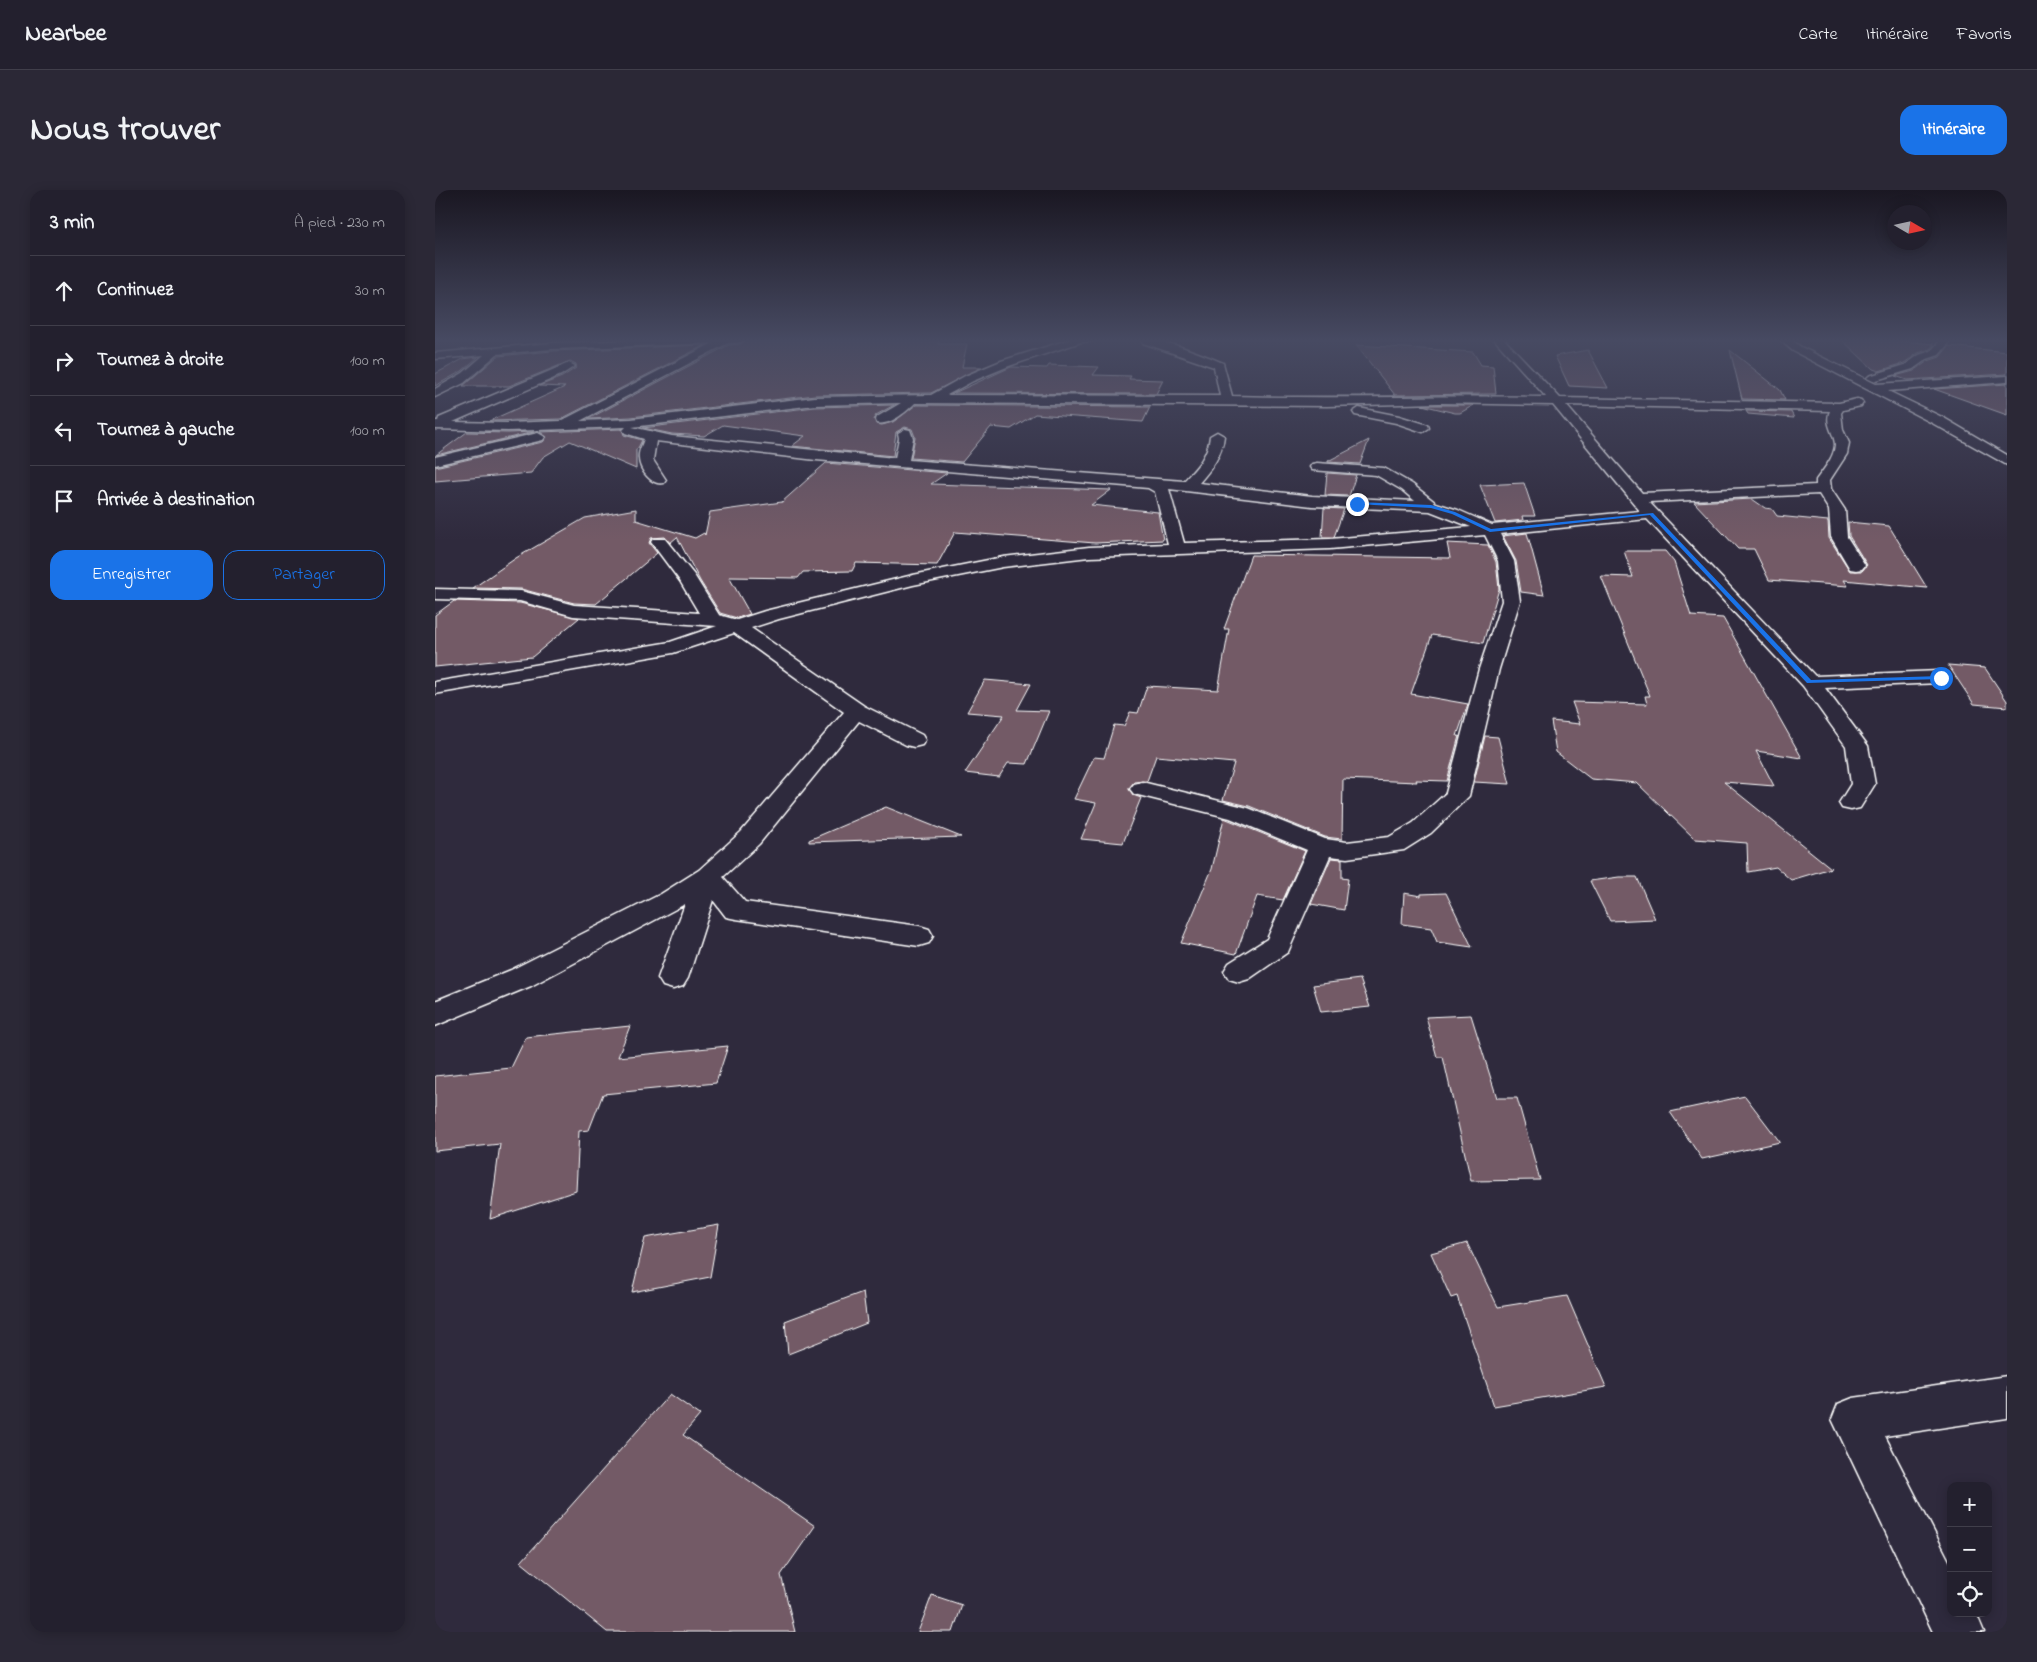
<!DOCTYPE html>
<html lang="fr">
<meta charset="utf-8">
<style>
body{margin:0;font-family:"Indie Flower",sans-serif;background:#2b2836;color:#f1f3f6}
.controls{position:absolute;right:15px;bottom:15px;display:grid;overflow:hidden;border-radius:10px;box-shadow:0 2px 12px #0003}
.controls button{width:45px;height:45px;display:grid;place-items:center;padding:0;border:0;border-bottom:1px solid #403e4a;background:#23202e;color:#f1f3f6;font:25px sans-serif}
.compass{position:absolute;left:1452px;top:15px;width:45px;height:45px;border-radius:50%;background:#23202e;box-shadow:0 2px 12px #0003;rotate:99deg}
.stop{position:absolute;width:15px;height:15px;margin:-11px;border:4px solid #1a73e8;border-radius:50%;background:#fff}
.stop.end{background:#1a73e8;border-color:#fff;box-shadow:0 1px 5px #0008}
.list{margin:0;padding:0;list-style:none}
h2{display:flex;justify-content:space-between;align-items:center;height:65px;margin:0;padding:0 20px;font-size:21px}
h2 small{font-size:16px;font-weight:400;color:#a3a3aa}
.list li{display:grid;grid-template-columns:32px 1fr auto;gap:15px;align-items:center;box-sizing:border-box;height:70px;padding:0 20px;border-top:1px solid #403e4a}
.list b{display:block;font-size:19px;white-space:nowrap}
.list em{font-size:16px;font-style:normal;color:#a3a3aa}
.actions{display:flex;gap:10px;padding:15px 20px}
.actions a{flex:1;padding:11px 0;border:1px solid #1a73e8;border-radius:15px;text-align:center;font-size:18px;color:#1a73e8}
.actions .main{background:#1a73e8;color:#fff}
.icon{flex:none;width:28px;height:28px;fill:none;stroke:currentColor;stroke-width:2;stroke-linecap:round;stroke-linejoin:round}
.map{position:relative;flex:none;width:1572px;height:1442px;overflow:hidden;border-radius:15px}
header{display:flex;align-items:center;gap:30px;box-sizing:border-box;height:70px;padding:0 25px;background:#23202e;border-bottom:1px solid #403e4a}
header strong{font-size:24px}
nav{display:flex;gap:28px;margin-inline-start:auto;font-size:18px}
.intro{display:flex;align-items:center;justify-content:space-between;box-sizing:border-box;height:120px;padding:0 30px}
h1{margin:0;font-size:35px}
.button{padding:12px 22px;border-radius:15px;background:#1a73e8;color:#fff;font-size:18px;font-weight:700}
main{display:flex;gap:30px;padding:0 30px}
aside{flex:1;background:#23202e;border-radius:15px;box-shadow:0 2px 12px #0003}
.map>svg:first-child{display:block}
</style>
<header>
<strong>Nearbee</strong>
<nav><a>Carte</a><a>Itinéraire</a><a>Favoris</a></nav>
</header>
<div class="intro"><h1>Nous trouver</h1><a class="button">Itinéraire</a></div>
<main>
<aside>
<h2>3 min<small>À pied · 230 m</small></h2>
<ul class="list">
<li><svg class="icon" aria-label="ahead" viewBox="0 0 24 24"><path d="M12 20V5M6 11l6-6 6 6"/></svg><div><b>Continuez</b></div><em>30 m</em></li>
<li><svg class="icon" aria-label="right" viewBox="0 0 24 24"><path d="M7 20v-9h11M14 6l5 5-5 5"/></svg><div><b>Tournez à droite</b></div><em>100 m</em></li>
<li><svg class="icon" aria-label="left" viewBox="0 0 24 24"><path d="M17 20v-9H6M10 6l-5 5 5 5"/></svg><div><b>Tournez à gauche</b></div><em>100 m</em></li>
<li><svg class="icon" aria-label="arrive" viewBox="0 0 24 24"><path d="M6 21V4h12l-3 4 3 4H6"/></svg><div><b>Arrivée à destination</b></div></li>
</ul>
<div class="actions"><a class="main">Enregistrer</a><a>Partager</a></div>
</aside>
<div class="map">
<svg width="1572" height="1442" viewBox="0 0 1572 1442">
<rect width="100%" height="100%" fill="#2f2a3d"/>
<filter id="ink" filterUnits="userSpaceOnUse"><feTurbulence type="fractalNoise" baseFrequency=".02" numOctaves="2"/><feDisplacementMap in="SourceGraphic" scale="10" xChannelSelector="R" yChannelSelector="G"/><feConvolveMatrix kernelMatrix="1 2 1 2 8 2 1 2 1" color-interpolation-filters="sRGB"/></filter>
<g filter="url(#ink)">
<path fill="#735a66" stroke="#fff" d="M322 149H432L505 151 503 154H532L527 177H547L496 203 380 205 196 227 153 229 294 155 305 154 312 150Z
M1406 149 1457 150 1499 154 1495 159 1483 163 1469 173 1444 181 1438 179Z
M270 155 126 229 54 231 130 197 104 196 127 187 141 178V174L135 171 74 196H28L63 166 117 161Z
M921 155 1038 162 1046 175 1058 176 1061 204 960 205Z
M1514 156 1572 162V184L1472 190 1460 186 1479 181 1493 171 1505 167Z
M1153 160 1173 198 1134 196 1120 166Z
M1295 160 1345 200 1350 210 1307 209Z
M43 167 27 181 0 196V184L28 169Z
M614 175 664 177 658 185 696 186 694 189 728 190 721 204 519 203 576 177 612 178Z
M1572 194V225L1499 199Z
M459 215 441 225 439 229 441 234 447 235 458 232 481 215 715 217 708 232 600 224 576 239 556 237 527 272 476 268 480 247 477 239 470 237 461 242 458 266 357 256 370 246 288 235 269 246 237 244 208 238 380 217Z
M987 215H1039L1025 223H1020Z
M1311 221 1356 222 1359 228 1313 224Z
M187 239 189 245 207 250 203 258 201 259V279L135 251 108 267 96 283 0 291V277L108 252 112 247 105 242Z
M32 242 73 243 99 242 1 265Z
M934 250 925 274 893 272V271Z
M391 273 512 283 496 294 676 300 656 315 723 322 728 350 660 353 520 342 502 375 421 373 417 381 368 382 363 388 294 387 315 424 302 428 285 423 265 391 242 347 235 353 230 347 216 348 214 353 222 363 161 414 139 413 86 399 38 398 81 368 150 328 201 319V330L260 348 269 343 270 345 275 322 347 312Z
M892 283 921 285 914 306 890 305Z
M1089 293 1100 326H1087L1088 330 1060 333 1045 295Z
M1317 309 1330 318 1337 319 1342 326 1393 331 1394 348 1415 381H1427L1432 375 1414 346 1413 332 1454 336 1492 398 1409 390 1413 396 1334 390 1319 359H1303L1259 312Z
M889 318 909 319 899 347H887Z
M1092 343 1096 357 1109 405 1086 402 1081 371 1068 346Z
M1012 353 1053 355 1061 372 1064 399 1048 453 997 445 976 504 1033 514 1022 546H1024L1012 591 981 590 982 592 908 589 907 649 890 647 814 616 788 610 799 573 721 566 712 591 699 592 694 598 698 605 706 608 688 653 646 649 661 613 639 609 659 567 669 568 679 535 689 536 695 522 703 523 712 496 783 500 794 439H789L816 365 1015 368Z
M1189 361H1230L1239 372 1256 426 1288 428 1367 568 1321 561 1339 596 1289 592 1396 678 1356 690 1341 677 1313 682 1312 653 1260 649 1202 593 1156 589 1121 562 1116 531 1145 534 1137 512 1212 514 1210 506H1215L1166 386 1198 387Z
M19 411 85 413 144 428 97 467 0 477V425Z
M1513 475 1550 478 1572 511V517L1539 514Z
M550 490 596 494 582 520 614 521 592 574 573 573 564 587 530 583 569 525 532 522Z
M1050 546 1063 547 1075 594 1039 592Z
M451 617 526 647 374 652V650Z
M789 628 870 661 848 710 822 706 801 764 746 753 777 679Z
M896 668 907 669V688L913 689 909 720 876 714Z
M1184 687H1202L1220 729 1175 731 1155 691Z
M969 703 986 706V704L1011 703 1037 757 1002 752 996 738 967 734Z
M925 789 935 817 886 822 878 795Z
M1036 825 1062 908H1082L1105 990 1036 991 1008 867H1002L991 827Z
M195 836 183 867 293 856 281 893 168 904 154 940 144 941 141 1001 55 1029 65 954 0 961V886L76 878 91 847Z
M1310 906 1345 952 1267 969 1235 922Z
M284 1035 275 1087 197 1102 210 1048Z
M1032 1053 1063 1117 1132 1106 1171 1197 1059 1216 1022 1106 1016 1108 996 1063Z
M428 1102 432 1133 353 1164 350 1131Z
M235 1204 265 1225 248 1245 380 1336 346 1385 360 1442H172L86 1372Z
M497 1405 527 1415 518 1442H483Z"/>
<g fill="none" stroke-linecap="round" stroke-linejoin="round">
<g stroke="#fff" stroke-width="3">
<path id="minor" d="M234 149H310L305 152 293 153 145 231 196 229 380 207 496 205 530 186 566 171 636 149H660L659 151 646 152 574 176 538 191 512 205 785 206 779 177 708 153 705 149C724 147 769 165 788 173L797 206C902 209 1006 205 1111 207L1059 149H1069L1125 208 1404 213 1422 209 1426 210 1428 213 1426 216 1408 220 1406 223 1408 240 1414 253 1412 264 1395 290 1396 299 1410 320 1412 347 1430 375 1427 379 1421 380 1415 379 1396 347 1394 320 1384 304 1214 312 1380 486 1505 481 1512 483 1515 487 1512 491 1505 493 1390 498 1433 556 1440 594 1425 618 1416 620 1407 618 1404 613 1416 594 1411 556 1368 496 1212 329 1065 344 1079 371 1085 411 1064 479 1034 606 996 643 969 660 912 668 895 666 853 762 814 789 804 792 794 789 789 781 794 773 832 749 872 660 795 628 699 604 695 599 699 594 707 592 813 618 890 649 912 652 954 647 978 633 1011 603 1044 479 1067 411 1063 371 1050 345 895 359 654 367 568 377 478 395 344 429 316 438 429 516 487 545 490 550 487 555 479 557 471 555 424 531 324 654 288 687 310 712 484 736 494 739 498 746 494 753 484 756 301 729 291 727 278 710 253 788 248 796 238 799 228 796 223 788 250 714 96 796 0 836V811L76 780 226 704 264 680 306 642 409 522 299 443 238 463 0 504V492L235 452 282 436 138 426 85 411 0 409V399L86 401 139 415 264 423 245 391 216 352 218 349H230L259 385 284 425 302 430 330 421 478 385 568 367 654 357 733 354 720 302 713 298 381 270 221 251 218 270 231 290 229 293C217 296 204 280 204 268 203 262 207 255 209 249L190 243 188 240 191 237 73 241 0 239V231H3L4 228 134 173 140 176 126 185 18 232 73 233 126 231 278 153 117 159 62 164 29 193 0 207V199L28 183 49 165 0 169V163L117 153ZM466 213 442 227 441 230 442 233C455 236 472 221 480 213L892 216 1004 213 1118 215 1205 321 1057 335 1023 320 1001 313 977 294 949 278 882 273 877 274 875 277 877 280 941 285 967 300 980 311 877 306 764 293C776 279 787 266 789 246L782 242 775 246C773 266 762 277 749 291L474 270 478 248 475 240 470 239 463 243 464 248 460 268 237 246 197 237 380 215ZM1131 215 1395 221C1389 234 1400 244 1400 255 1399 268 1388 280 1381 290V295L1207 303ZM734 299 877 316 995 321 1036 337 895 349 749 353Z
M1344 149H1355L1366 157 1441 194 1572 186V192L1453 201 1509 228 1572 265V275L1499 234 1358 161Z
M1504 149H1514L1513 154 1504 165 1492 169 1478 179 1438 191 1432 188 1434 186 1470 175 1484 165 1496 161 1503 153Z
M924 218 964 226 993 235 994 238 988 242 961 233 920 225 918 222Z
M103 243 110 247 108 250 0 275V267Z
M1572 1186V1228L1450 1246 1516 1375V1423H1541L1549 1442H1498L1397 1229 1403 1214 1418 1208Z"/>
</g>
<use href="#minor" fill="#2f2a3d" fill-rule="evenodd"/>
</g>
</g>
<linearGradient id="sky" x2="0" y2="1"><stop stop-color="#1a1722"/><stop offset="0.43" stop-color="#474a62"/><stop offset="1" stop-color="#474a62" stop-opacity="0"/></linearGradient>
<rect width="1572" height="350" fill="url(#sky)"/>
<path fill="#1a73e8" d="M922 312 996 315 1020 322 1056 339 1218 323 1376 490 1506 486 1509 488 1506 489 1372 493 1215 325 1055 342 1017 324 996 318 920 314Z"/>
</svg>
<div class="controls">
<button>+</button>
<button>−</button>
<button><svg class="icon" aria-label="locate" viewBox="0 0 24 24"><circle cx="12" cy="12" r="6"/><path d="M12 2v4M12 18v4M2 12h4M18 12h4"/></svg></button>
</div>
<svg class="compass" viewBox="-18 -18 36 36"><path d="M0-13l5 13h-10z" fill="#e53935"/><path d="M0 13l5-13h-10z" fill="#a3a3aa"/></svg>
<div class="stop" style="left:1506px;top:488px"></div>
<div class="stop end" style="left:922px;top:314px"></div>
</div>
</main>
